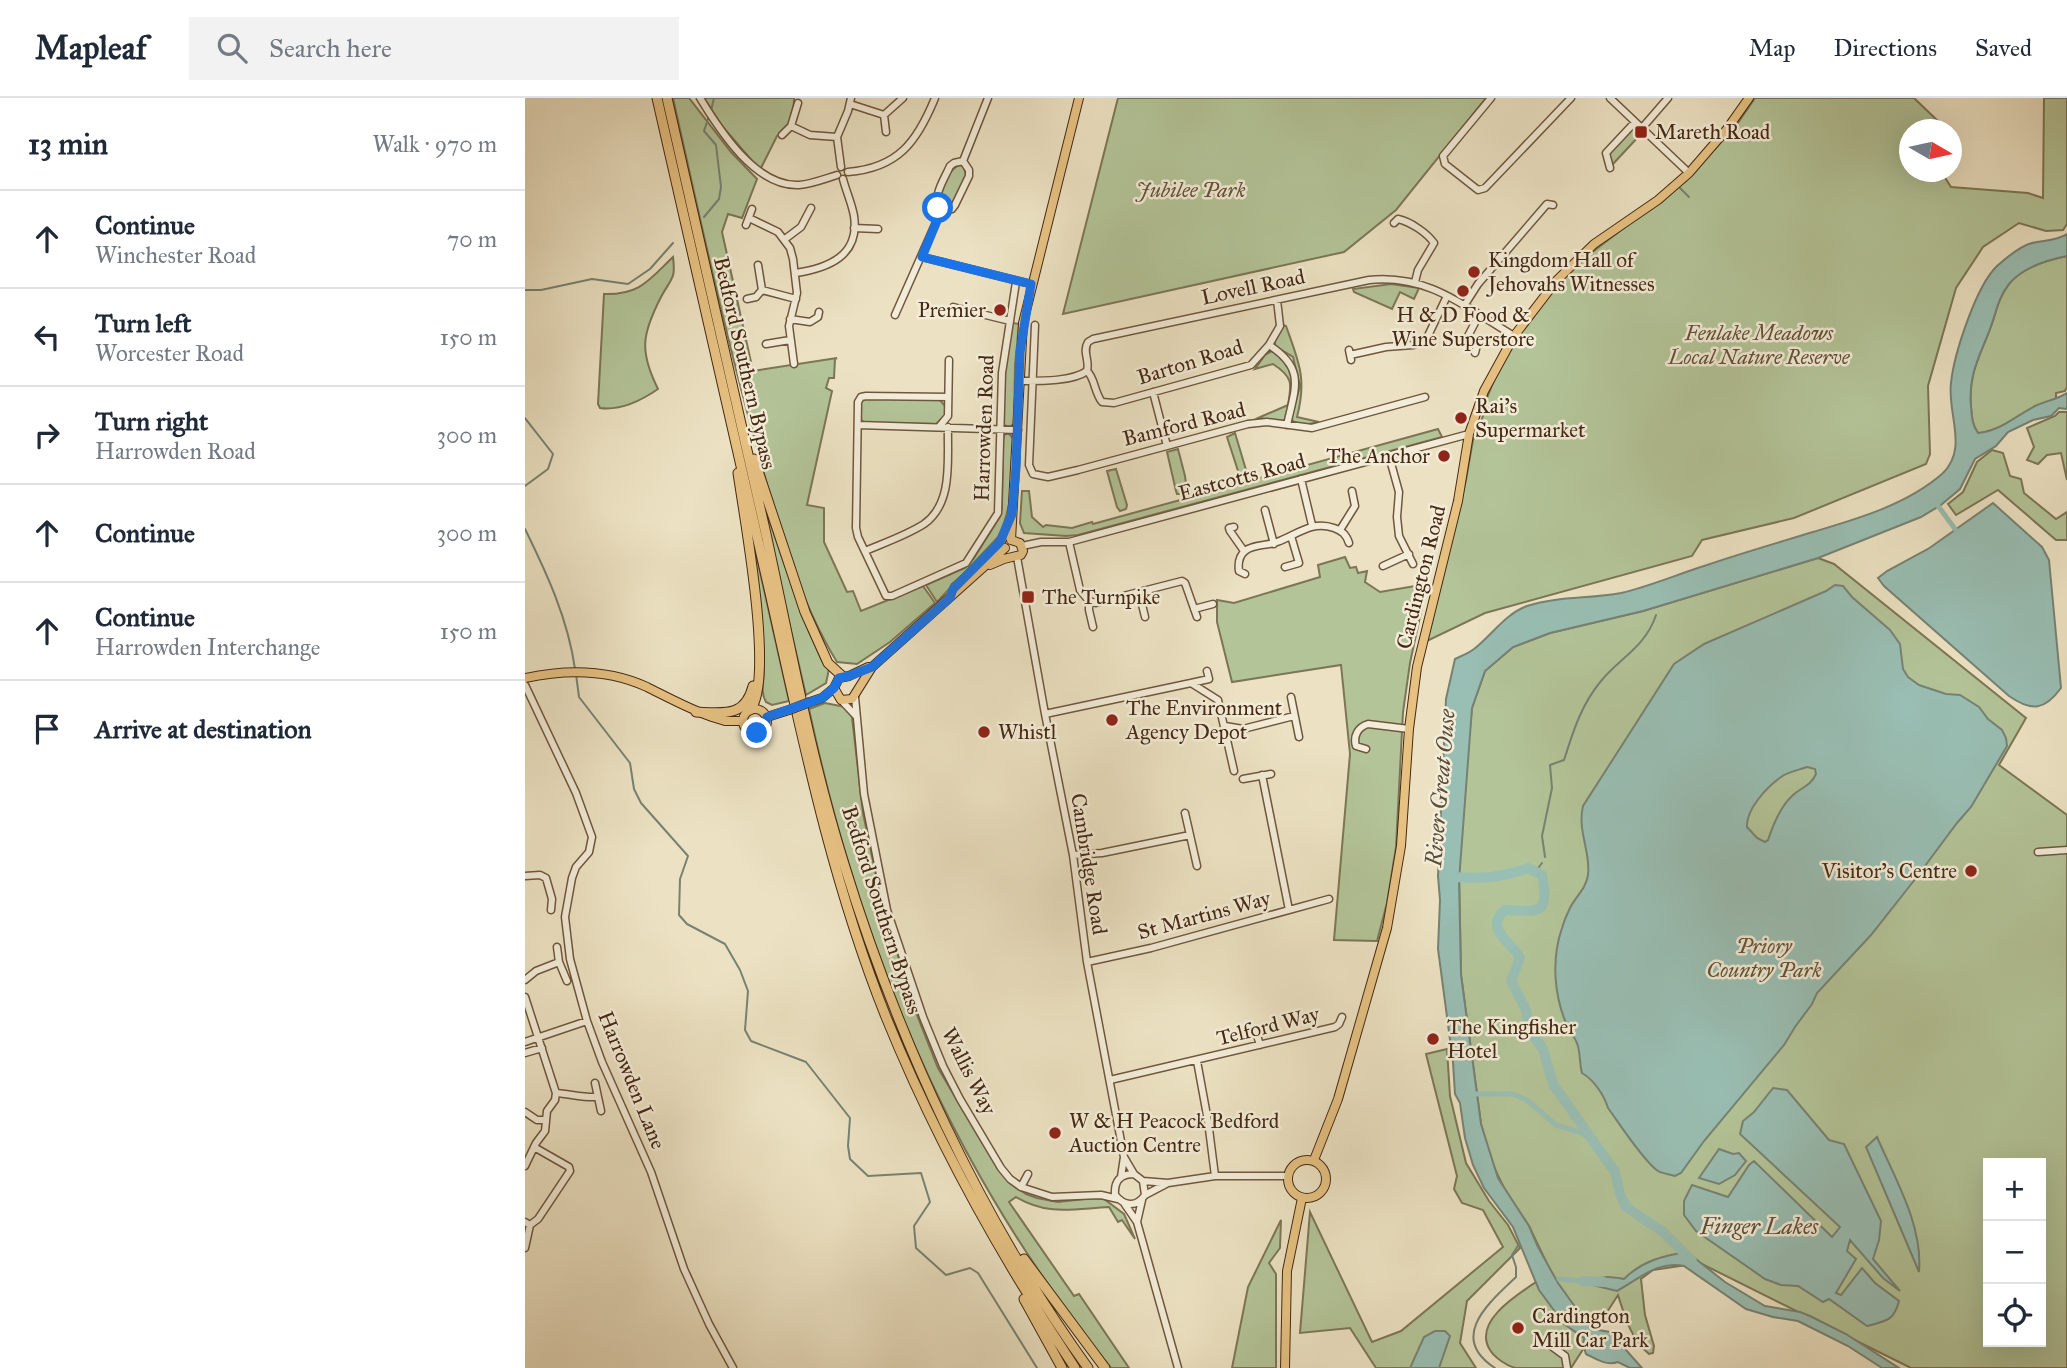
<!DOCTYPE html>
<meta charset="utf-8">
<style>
body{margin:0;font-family:"IM FELL Great Primer",serif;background:#f2f2f3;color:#1f2937}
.controls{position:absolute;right:21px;bottom:21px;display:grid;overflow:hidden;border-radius:0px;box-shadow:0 7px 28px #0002}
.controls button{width:63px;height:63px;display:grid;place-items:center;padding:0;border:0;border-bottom:2px solid #e0e1e3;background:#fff;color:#1f2937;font:35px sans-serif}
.compass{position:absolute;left:1374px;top:21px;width:63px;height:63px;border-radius:50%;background:#fff;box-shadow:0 7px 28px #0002;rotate:99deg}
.stop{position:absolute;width:21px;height:21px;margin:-16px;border:5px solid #1a73e8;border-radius:50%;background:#fff}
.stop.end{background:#1a73e8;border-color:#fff;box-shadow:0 2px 7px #0008}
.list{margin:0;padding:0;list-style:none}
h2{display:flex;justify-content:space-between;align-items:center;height:91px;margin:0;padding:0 28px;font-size:30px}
h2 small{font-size:23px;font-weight:400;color:#747a83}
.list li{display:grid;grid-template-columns:46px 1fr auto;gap:21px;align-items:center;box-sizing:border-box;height:98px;padding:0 28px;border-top:2px solid #e0e1e3}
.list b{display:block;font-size:26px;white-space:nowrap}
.list p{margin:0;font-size:23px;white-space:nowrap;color:#747a83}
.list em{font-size:23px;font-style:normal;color:#747a83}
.icon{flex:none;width:38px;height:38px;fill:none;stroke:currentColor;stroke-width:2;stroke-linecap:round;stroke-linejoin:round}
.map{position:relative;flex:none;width:1542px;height:1270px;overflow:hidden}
header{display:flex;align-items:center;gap:42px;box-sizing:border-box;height:98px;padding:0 35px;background:#fff;border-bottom:2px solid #e0e1e3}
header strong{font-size:33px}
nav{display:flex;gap:38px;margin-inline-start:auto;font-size:24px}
.search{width:490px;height:63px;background:#f2f2f3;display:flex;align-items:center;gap:18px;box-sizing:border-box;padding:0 24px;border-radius:0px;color:#747a83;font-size:26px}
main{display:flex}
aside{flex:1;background:#fff}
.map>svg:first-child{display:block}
</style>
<header>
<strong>Mapleaf</strong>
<div class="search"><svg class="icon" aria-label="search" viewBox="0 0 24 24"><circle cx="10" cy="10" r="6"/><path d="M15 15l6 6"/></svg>Search here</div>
<nav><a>Map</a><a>Directions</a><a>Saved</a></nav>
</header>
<main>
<aside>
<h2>13 min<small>Walk · 970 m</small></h2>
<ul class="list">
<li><svg class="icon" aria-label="ahead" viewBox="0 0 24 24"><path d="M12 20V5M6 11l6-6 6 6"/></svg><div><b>Continue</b><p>Winchester Road</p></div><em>70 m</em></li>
<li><svg class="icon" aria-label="left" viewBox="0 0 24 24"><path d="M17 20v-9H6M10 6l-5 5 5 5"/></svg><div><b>Turn left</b><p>Worcester Road</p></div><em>150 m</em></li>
<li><svg class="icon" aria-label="right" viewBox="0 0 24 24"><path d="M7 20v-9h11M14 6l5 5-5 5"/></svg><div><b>Turn right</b><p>Harrowden Road</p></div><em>300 m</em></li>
<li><svg class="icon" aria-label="ahead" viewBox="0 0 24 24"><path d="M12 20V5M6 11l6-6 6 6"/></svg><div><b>Continue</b></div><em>300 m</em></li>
<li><svg class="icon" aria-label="ahead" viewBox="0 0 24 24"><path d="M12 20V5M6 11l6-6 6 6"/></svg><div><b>Continue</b><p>Harrowden Interchange</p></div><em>150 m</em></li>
<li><svg class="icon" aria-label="arrive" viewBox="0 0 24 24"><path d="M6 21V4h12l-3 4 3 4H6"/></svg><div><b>Arrive at destination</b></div></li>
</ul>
</aside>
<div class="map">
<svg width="1542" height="1270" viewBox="0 0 1542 1270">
<rect width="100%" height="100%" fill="#ece2c3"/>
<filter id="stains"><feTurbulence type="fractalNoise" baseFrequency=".00286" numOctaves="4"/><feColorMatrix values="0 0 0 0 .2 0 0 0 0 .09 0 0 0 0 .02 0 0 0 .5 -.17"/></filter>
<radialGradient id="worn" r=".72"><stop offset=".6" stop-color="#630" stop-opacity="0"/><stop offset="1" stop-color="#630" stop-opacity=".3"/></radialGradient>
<path fill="#b3c498" stroke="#7c7656" stroke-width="2" fill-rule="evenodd" d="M148 0H164L206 54 232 81 217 120 203 116 197 134 228 273 312 260 310 261 309 280H304L301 290 307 293 282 407 299 410V444L322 494 328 493 336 513 398 488 410 505 365 544 332 566 312 564C273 501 250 418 231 346 199 232 174 116 148 0Z
M179 0H269C270 11 265 17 264 27L252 38 235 72 197 28Z
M593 0H961L871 112 819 154 538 216Z
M1230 0H1389L1418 28V31L1384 32V74H1419V78L1426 89 1503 95 1518 100 1519 0H1542V126L1538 132 1521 133 1494 125 1458 149 1431 190 1403 288 1405 356 1401 366 1269 420 1177 442 1167 458 960 515 902 543 941 382 948 342 963 306 962 300 973 272 993 237 1035 183 1057 162 1160 83 1210 29Z
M1108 30 1115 37 1087 67 1083 56Z
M438 66 441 77 429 105 418 110 414 99C420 86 423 69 438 66Z
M1542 158V289L1540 293 1531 295V301C1506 309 1476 334 1453 335 1447 327 1447 319 1446 309 1443 277 1454 260 1465 231 1471 215 1473 200 1484 186 1497 170 1522 162 1542 158Z
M148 159C151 182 146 180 136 199 117 236 114 253 133 291 117 302 96 313 75 310L73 306 79 196C115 197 124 182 148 159Z
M866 186 894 190 889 201 875 194 867 211 829 194 828 191Z
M487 225 494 226 490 267 489 326 484 329 479 327 478 317 481 254Z
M758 227 761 228C774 264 782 281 772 319L794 324 779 327 770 325 766 321 775 288 768 259 750 248V242Z
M747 253C776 268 766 294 761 321L758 323 733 320 763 307C767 285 768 279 748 266L730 271 740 257Z
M342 300 414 301 421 309V316L411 326 340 325 334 320 335 304Z
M1534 314H1542V382L1536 355 1522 357 1513 366 1502 362 1509 349 1502 330 1530 318Z
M913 331 917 339 553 437 541 438 499 435 495 425 497 393H504L507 419 518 429 521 427 547 430 567 424 568 426Z
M483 335 489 341C488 373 488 410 473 439L412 504 401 487 440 470 449 460 474 420 477 410 478 342 479 337Z
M710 335 721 372V377L715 379 702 339Z
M653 351 660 378 662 393 657 396H652L651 393 642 354Z
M1467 352 1478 355 1485 378 1496 381 1499 395 1531 421 1542 414V442H1531L1473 392 1431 417 1423 406 1438 394 1452 364Z
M591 371 602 407 601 411 595 413 592 409 582 373Z
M241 413 278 520 297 563 304 571 301 585 281 597 238 414Z
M224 425 264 603 247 607 241 604C235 594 239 584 239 572 237 523 230 474 224 425Z
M820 459 825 470 831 469 833 475 842 473 840 484 855 494 902 486 885 565 878 614 871 749 862 805 852 843 809 842 825 656 816 567 707 584 692 524V502L709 505 795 479 793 467Z
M1293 460 1309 466 1501 620 1474 667 1542 717V1270H1386L1175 1165 1128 1172 1116 1181 1120 1217 1129 1248 1128 1255 1124 1256C1106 1241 1100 1219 1093 1197L1046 1270C1029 1270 1009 1270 991 1270 982 1268 970 1260 965 1252 945 1220 1004 1190 1026 1174L1004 1128 981 1094 967 1065 956 1026 936 877 934 772 940 676 947 610 960 573 988 549 1025 535 1118 513ZM1463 1065H1516V1244H1463Z
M300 605 320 609 327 619 338 715 358 811 392 917 413 970 473 1071 485 1085 501 1096 512 1100 533 1104 568 1100 579 1101 599 1116 610 1141 597 1122 593 1124 584 1109C547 1111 524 1118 491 1099L484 1104 549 1198 554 1196 604 1270H586C426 1073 337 858 284 611Z
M922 951 925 998 941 1065 964 1103 983 1127 995 1150 942 1203 935 1245 951 1270H851L825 1230 775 1235 785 1114 847 1244 876 1233 978 1149 958 1112 937 1105 929 1091 932 1078 901 956Z
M756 1122 755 1150 744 1165 751 1176V1270H707L723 1189Z"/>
<path fill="#99beb3" stroke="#778273" stroke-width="2" fill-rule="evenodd" d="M1542 136V158C1522 162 1497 170 1484 186 1473 200 1471 215 1465 231 1454 260 1443 277 1446 309 1447 319 1447 327 1453 335 1474 334 1492 317 1510 308 1521 303 1532 301 1542 295V311L1534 310 1526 318 1508 322 1483 334 1471 348 1450 361 1435 391 1416 407 1396 419 1293 460 1118 513 1025 535 988 549 960 573 947 610 934 783 936 877 956 1026 973 1080 1004 1128 1013 1149 1033 1185 1061 1224 1068 1231 1085 1234 1117 1270H1105L1093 1264C1081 1268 1071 1261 1061 1256L1058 1247 1059 1240 1039 1226 1014 1192 988 1129 959 1090 948 1067 940 1040 935 1005 930 996 928 964 913 851 915 802 913 778 921 601 930 561C936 558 944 555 949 551 967 537 980 516 1002 508 1033 498 1065 501 1096 495 1126 488 1153 476 1182 467 1217 455 1252 445 1288 434 1332 421 1381 407 1417 376 1444 351 1422 316 1426 285 1429 256 1451 188 1472 168 1481 160 1495 148 1507 145 1520 142 1531 143 1542 136Z
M1468 405 1517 449 1524 462 1536 590C1520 612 1507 614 1484 598L1359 488 1353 480 1362 473 1403 451Z
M1310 487 1318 488 1327 499 1365 532 1375 546 1378 571 1383 579 1394 587 1421 596 1435 597 1454 609 1463 621 1477 632 1481 640 1482 648 1446 709 1432 725 1391 780 1346 837 1292 895 1287 906 1270 929 1259 947 1179 1043 1156 1075 1150 1078C1145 1076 1138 1076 1133 1073 1119 1064 1094 1025 1083 1010 1079 997 1069 982 1057 975 1054 965 1056 952 1051 943 1049 938 1045 935 1043 930 1029 899 1026 862 1037 830 1039 823 1042 816 1045 810 1051 798 1061 791 1063 777 1066 754 1052 733 1058 708L1149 566 1179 546 1301 493ZM1282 669 1290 671 1291 676C1285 689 1276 689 1267 698 1255 709 1248 727 1243 742L1240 744 1232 740 1222 729C1221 711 1242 689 1256 679 1262 674 1274 672 1282 669Z
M1248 990 1262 992 1304 1042 1319 1046 1356 1123 1354 1142 1348 1161 1375 1193 1358 1180 1325 1142 1322 1153 1331 1161 1311 1195 1316 1197 1337 1170 1350 1185 1374 1203C1369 1223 1361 1223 1342 1228L1304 1201 1298 1204 1273 1188 1256 1187 1240 1181 1171 1133 1159 1117V1103L1167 1087 1203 1099 1224 1067 1229 1063 1307 1139 1315 1129 1215 1036 1218 1023 1229 1014Z
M1352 1039C1370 1081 1398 1127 1394 1174L1341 1049Z
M1194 1051 1208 1056 1214 1055 1221 1063 1210 1077 1194 1086 1174 1080Z
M1162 1154 1200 1184 1240 1208 1275 1214 1285 1218 1321 1236 1374 1270H1357L1323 1248 1273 1223 1248 1219 1221 1211 1159 1168C1133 1162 1114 1181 1092 1193L1067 1187V1183C1079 1177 1087 1179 1099 1181 1117 1163 1137 1158 1162 1154Z
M910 1233H920L925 1238 914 1270H885L899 1239Z"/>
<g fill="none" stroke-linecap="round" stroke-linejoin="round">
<path stroke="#778273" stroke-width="2" d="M186 13 189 0
M1155 90 1164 99
M179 119 194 101 196 89 191 47 179 33 184 18
M0 192H16L67 181 103 186 125 171 148 145
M0 320 28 356 23 371 0 388
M980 327 981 335
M0 431C22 476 43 521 50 571
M51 576 54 599 105 665 109 691 116 705 163 758 155 781 154 817 162 826 200 846 215 872 223 893 220 932 226 943 281 964 325 1020 323 1048 325 1061 343 1078 396 1075 405 1104 389 1128 391 1150 421 1177 445 1170 453 1175 512 1270
M1020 759 1017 738 1027 690 1025 667 1039 662C1048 634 1056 607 1076 583 1095 560 1121 548 1131 517
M1010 774 1017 765
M970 1270C922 1239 965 1204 991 1179V1169L987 1157 994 1146"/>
<path stroke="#99beb3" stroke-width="5" d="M1411 405 1430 431
M946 996H988L1002 1002 1031 1027 1054 1034 1069 1042
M1034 1181 1058 1183"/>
<path stroke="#99beb3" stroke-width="10" d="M927 779C957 781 973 780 1003 770L1017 777C1025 819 1013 813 980 812 958 831 986 843 995 860L986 883 1001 912 1004 932 1018 951 1028 986 1090 1074 1095 1096 1101 1109 1138 1134 1167 1163
M1058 1183 1079 1184"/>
<g stroke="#6f573f" stroke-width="9">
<path id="minor" d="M175 0C195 33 231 89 274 87 287 86 299 81 312 77
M966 0 918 58 920 66 953 92 960 90 1046 0
M1085 0 1164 75
M273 5 266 28 285 37 312 39
M325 6 359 17 361 34
M359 17 378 0
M1117 30 1143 0
M257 37 266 28
M438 63 444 72V78L430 107 427 111 416 113C406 99 419 82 425 68L429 65Z
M438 63 463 0
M316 69 312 39 323 13 326 0
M1085 70 1081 55 1110 24
M323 74C373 70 392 44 410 0
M224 120 253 134 265 150 268 161 272 195 264 228 269 266
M869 125 873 121C886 124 902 135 909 145L893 172 890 184
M221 127 227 111
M329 130 353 131
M260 141 276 129 286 110
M397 159 506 186
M233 167 237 192
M271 175C303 170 335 158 329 118 327 106 321 93 318 81
M237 192 271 201
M222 201 231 199 237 192
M752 202 755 228 744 247 726 267 589 305 577 304C569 294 570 280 562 273 565 262 557 254 563 244L568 241 844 182C904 176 940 209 989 238
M939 208 953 186 1022 106 1028 107
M428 209 485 223
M370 217 416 113
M265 221 285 224 293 219 294 214
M510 227 504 367 508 376 523 379 553 372 723 326 742 324 787 330 900 299
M241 246 265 242
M744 247C781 271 770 290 762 327
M824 252 826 262
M950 255 952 247 943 238 954 217
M825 257 861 249 888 247 901 242 922 198
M494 283C512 283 547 284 562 273
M628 294 642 348
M423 299 341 298 336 299 333 304 331 430 333 439 361 498H367L441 465 473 415 477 275 491 184
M333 327 493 332
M414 329 423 318 424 262
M864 358 874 394 872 419 874 438 888 466
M776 381 787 427
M740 412 749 446
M709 429 704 430 705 433 719 453
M815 432 830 408 827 393
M544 444 555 492 564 503 571 505 657 483 660 485 672 519
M497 448 516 444H544L944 336
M340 453C359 445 382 437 399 426 429 405 422 360 423 329
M492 459 520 616 548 757 562 864 599 1059 609 1076 618 1083 643 1085 690 1078H763
M858 468 884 456
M760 469 774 465 766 438
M720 476 714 473C713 466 714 458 720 453 728 446 742 448 752 444 772 437 786 422 809 430 817 433 821 436 824 445
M614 494 620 519
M564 503V512L568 529
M669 511 688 506
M666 585 684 581 682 573
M0 587 51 695 67 739 64 754 51 769 47 780 40 819 45 861 62 923 77 964 126 1074 159 1171 184 1226 208 1270
M330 599 339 696 362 812 398 919 418 968 435 1001 476 1070 485 1081 496 1089 527 1099 576 1097 593 1101
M766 599 774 639
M316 602 331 618
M520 616 666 585 693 602 709 673
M700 628 718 631 769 618
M841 651 831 648C828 638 833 629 843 626L884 631
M737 677 764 812
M718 681 746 676
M660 715 672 768
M1513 754 1542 752
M548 757 577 755 665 737
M0 778 15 777 21 780 27 801 26 812
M32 849 34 864 42 883
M562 864 626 850 804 801
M0 882 11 873 34 864
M0 899 31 995 30 1002 22 1013 20 1033 11 1045 0 1068
M730 931 735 947
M0 944 62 923
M0 955 17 950
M672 963 683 1023 690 1078
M585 982 810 929 814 926 817 919
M70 985 76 1013
M31 995C45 996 59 1000 73 999
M0 1014 12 1022H21
M609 1076C595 1076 589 1083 590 1097 599 1108 611 1110 620 1097L618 1083
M596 1079 599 1059
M496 1089 503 1076
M620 1097 641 1086
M599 1105 612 1124 653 1270
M0 1124 5 1127 13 1121 45 1073 44 1069 9 1049
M612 1124 617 1102
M0 1150 5 1127
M1025 1247 1040 1258 1042 1270"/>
</g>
<g stroke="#452913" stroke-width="10">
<path id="major" d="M486 442 498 225 554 0
M465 467 479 461 496 457 498 453 495 445 486 442
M430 489C448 472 476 453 483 428
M0 580C42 571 83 571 122 589 144 600 164 611 187 619L200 623H218
M309 590 316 602 327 601 347 569
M285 604 297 600 309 590 314 580 324 578 343 569H347L480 450
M218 623a12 12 0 1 1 24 0a12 12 0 1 1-24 0Z
M242 619 264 612
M763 1081a19 19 0 1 1 38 0a19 19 0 1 1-38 0Z
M789 1062 813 1001 862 830 876 748 884 631 892 569 933 403 944 336 959 293 989 238 1032 182 1069 146 1133 102 1164 75 1202 31 1224 0
M760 1270 762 1173 777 1100"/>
</g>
<g stroke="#452913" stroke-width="11">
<path id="highway" d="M132 0C170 165 208 330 245 495 277 638 306 782 361 919 411 1042 476 1159 550 1270
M142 0C175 145 208 291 241 436 265 546 285 658 319 766 373 942 455 1120 563 1270
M229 361 280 514 303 565 317 578
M213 375C219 418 250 582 225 612
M171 614C198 615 220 620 228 588
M499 1161 580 1270
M499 1201 537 1270"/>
</g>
<use href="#minor" stroke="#f3ecd8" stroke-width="6"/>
<use href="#major" stroke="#e6c182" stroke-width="8"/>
<use href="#highway" stroke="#e6c182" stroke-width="9"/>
<g stroke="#452913" stroke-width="10" stroke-linecap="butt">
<path id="major-bridge" d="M264 612 285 604"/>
</g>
<use href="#major-bridge" stroke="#e6c182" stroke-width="8"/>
</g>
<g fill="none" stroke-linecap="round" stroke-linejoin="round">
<path stroke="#1a73e8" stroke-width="9" d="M232 635 239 631 242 619 297 600 309 590 314 580 324 578 347 569 425 500 428 491 475 444 487 416 491 370 495 254 506 186 397 159 416 113 413 110"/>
</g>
<g fill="#8f2418" stroke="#f3ecd8" stroke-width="2.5">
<rect x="1109" y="27" width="14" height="14" rx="3.5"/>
<circle cx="949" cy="174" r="7"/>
<circle cx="938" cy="193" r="7"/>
<circle cx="475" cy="212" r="7"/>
<circle cx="936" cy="320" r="7"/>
<circle cx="919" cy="358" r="7"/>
<rect x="496" y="492" width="14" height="14" rx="3.5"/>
<circle cx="587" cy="622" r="7"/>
<circle cx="459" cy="634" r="7"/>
<circle cx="1446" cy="773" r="7"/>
<circle cx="908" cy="941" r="7"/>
<circle cx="530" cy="1035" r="7"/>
<circle cx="993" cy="1230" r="7"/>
</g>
<g text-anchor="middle" stroke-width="5" stroke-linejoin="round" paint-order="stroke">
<g font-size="21" fill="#452913" stroke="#f3ecd8" text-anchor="start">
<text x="1130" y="41">Mareth Road</text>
<text x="963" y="169">Kingdom Hall of<tspan x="963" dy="24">Jehovahs Witnesses</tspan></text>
<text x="461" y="219" text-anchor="end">Premier</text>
<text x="938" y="224" text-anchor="middle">H &amp; D Food &amp;<tspan x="938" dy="24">Wine Superstore</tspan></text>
<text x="950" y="315">Rai's<tspan x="950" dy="24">Supermarket</tspan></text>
<text x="905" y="365" text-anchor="end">The Anchor</text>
<text x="517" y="506">The Turnpike</text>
<text x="601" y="617">The Environment<tspan x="601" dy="24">Agency Depot</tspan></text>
<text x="473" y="641">Whistl</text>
<text x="1432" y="780" text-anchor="end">Visitor's Centre</text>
<text x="922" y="936">The Kingfisher<tspan x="922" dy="24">Hotel</tspan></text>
<text x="544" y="1030">W &amp; H Peacock Bedford<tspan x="544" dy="24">Auction Centre</tspan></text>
<text x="1007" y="1225">Cardington<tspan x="1007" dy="24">Mill Car Park</tspan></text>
</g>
<g font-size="21" font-style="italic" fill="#605034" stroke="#f3ecd8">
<text x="666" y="99">Jubilee Park</text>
<text x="1234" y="242">Fenlake Meadows<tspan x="1234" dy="24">Local Nature Reserve</tspan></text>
<text x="1239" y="855">Priory<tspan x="1239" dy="24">Country Park</tspan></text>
</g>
<g font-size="21" fill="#452913" stroke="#f3ecd8">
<text transform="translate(728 189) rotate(-12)" y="7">Lovell Road</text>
<text transform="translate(665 264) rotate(-17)" y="7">Barton Road</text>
<text transform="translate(220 265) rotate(77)" y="7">Bedford Southern Bypass</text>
<text transform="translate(659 326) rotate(-14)" y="7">Bamford Road</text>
<text transform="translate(459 330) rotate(-88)" y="7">Harrowden Road</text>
<text transform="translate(717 379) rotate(-15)" y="7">Eastcotts Road</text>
<text transform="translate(896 479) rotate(-76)" y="7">Cardington Road</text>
<text transform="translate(564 766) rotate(81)" y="7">Cambridge Road</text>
<text transform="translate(357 812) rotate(72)" y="7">Bedford Southern Bypass</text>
<text transform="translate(679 817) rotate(-15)" y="7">St Martins Way</text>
<text transform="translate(743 928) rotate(-14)" y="7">Telford Way</text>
<text transform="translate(444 973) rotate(63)" y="7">Wallis Way</text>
<text transform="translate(107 982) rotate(68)" y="7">Harrowden Lane</text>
</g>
<g font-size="23" font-style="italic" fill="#5a4e3b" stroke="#f3ecd8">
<text transform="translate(915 690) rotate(-85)" y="8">River Great Ouse</text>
<text x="1234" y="1136">Finger Lakes</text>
</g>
</g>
<rect width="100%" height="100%" filter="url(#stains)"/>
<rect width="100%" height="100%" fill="url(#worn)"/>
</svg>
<div class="controls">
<button>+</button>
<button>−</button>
<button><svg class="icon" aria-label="locate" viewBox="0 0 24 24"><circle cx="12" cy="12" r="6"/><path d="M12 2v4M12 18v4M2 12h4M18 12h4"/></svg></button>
</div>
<svg class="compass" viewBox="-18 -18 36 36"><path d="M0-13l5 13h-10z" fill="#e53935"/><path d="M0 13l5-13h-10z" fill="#747a83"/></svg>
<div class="stop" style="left:413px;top:110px"></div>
<div class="stop end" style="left:232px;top:635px"></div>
</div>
</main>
